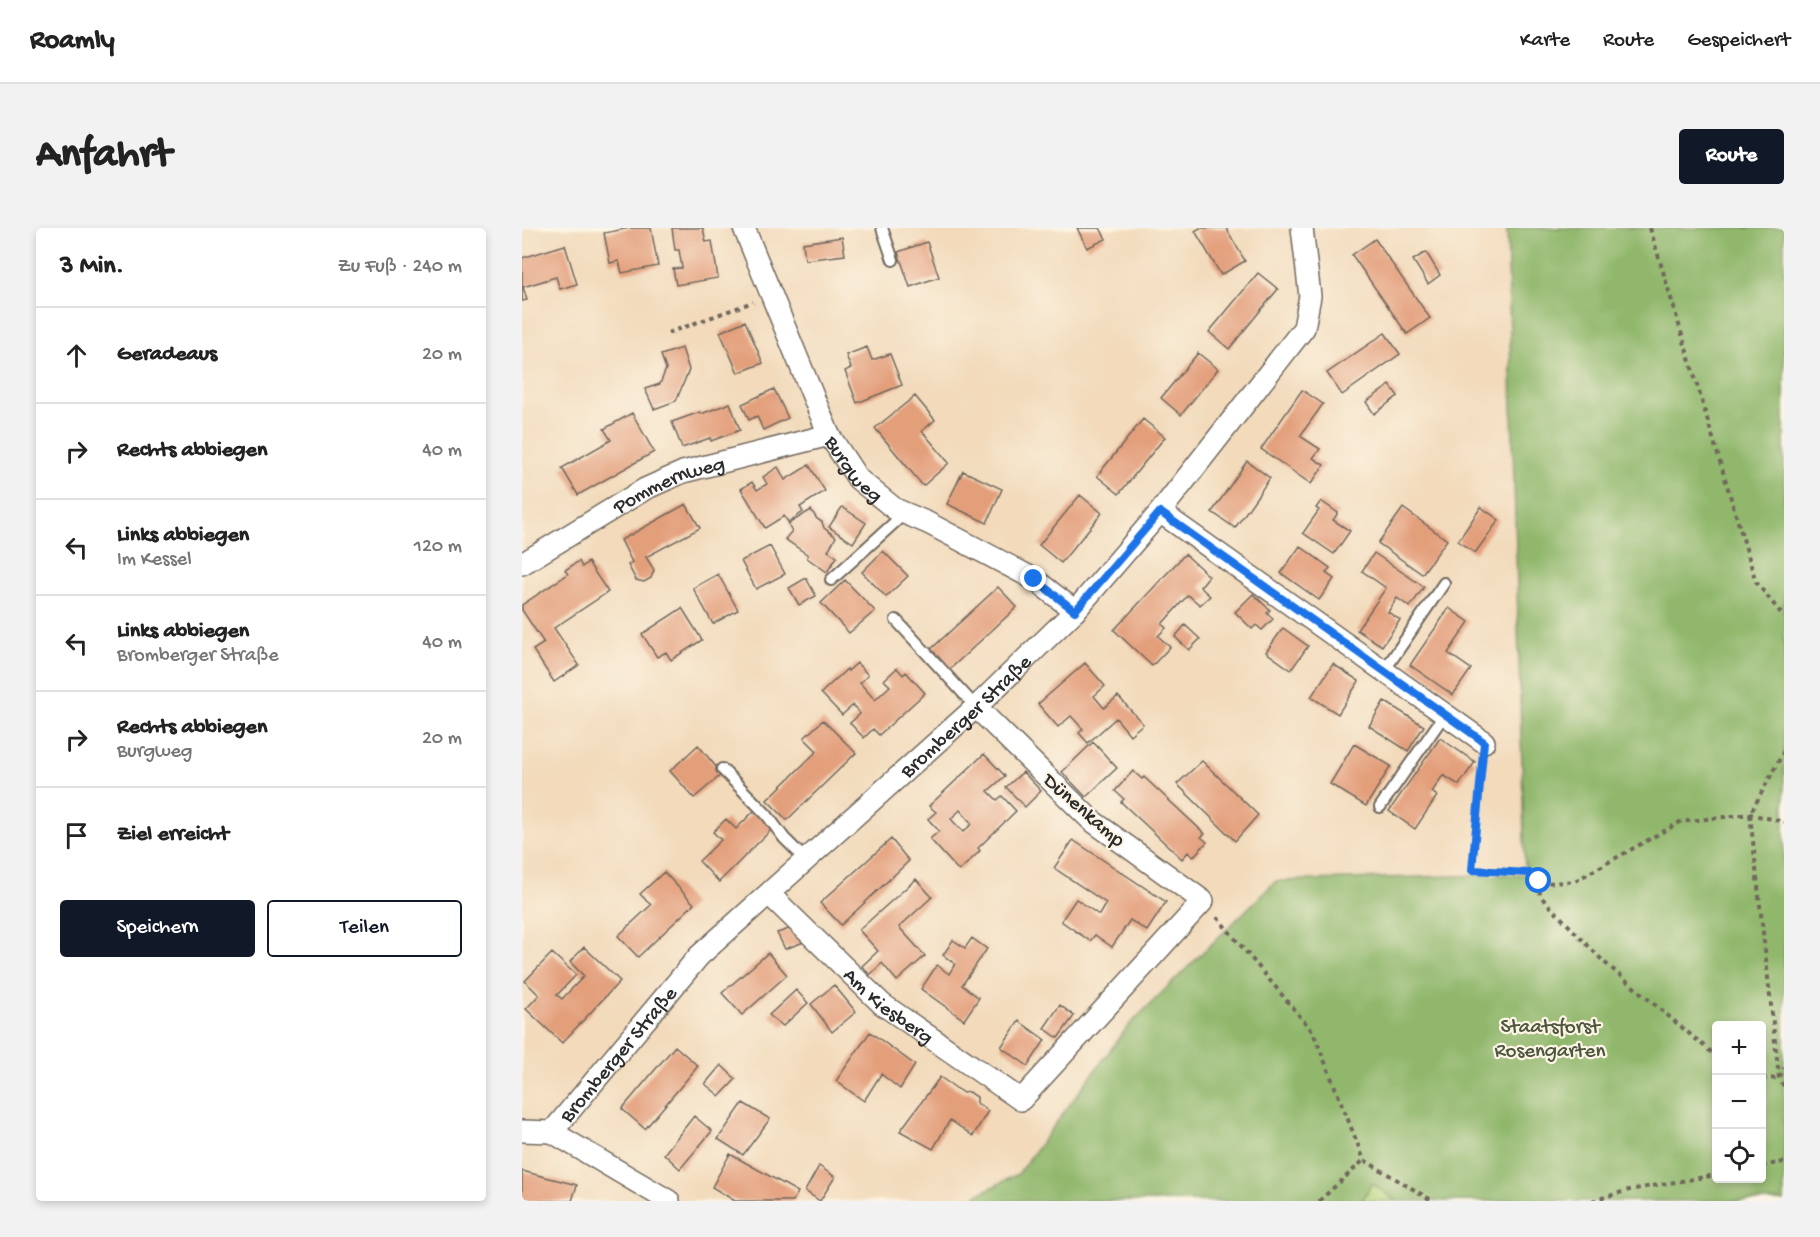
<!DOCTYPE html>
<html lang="de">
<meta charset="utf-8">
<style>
body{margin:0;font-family:"Gochi Hand",sans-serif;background:#f2f2f2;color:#222}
.controls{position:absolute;right:18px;bottom:18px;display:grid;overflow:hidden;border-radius:6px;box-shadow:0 3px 9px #0003}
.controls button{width:54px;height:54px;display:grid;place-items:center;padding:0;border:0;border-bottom:2px solid #e0e0e0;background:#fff;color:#222;font:30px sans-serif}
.stop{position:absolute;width:18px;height:18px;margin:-14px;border:4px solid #1a73e8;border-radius:50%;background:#fff}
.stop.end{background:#1a73e8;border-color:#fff;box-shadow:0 2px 6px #0008}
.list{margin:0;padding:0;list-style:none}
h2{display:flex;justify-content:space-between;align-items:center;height:78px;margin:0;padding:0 24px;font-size:26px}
h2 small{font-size:20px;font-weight:400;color:#767676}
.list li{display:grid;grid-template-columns:39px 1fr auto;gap:18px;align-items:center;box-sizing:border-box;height:96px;padding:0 24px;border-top:2px solid #e0e0e0}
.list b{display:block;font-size:22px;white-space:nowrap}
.list p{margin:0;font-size:20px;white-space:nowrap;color:#767676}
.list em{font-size:20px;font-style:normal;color:#767676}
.actions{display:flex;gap:12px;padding:18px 24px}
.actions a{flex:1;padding:14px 0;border:2px solid #111827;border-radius:6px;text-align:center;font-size:21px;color:#111827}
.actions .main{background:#111827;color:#fff}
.icon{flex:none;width:33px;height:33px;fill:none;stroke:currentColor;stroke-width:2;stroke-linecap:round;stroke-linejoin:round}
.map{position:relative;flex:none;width:1262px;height:973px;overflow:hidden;border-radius:6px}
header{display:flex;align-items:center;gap:36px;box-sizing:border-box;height:84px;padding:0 30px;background:#fff;border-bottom:2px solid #e0e0e0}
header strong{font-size:28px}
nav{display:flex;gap:33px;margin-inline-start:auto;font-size:21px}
.intro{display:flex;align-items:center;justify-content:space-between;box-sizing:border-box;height:144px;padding:0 36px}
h1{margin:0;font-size:42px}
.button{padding:15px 27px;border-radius:6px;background:#111827;color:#fff;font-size:21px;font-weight:700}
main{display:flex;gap:36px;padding:0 36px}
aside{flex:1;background:#fff;border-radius:6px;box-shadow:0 3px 9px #0003}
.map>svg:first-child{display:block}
</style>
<header>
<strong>Roamly</strong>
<nav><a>Karte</a><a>Route</a><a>Gespeichert</a></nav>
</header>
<div class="intro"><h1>Anfahrt</h1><a class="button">Route</a></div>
<main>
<aside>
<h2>3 Min.<small>Zu Fuß · 240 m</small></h2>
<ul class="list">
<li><svg class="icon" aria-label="ahead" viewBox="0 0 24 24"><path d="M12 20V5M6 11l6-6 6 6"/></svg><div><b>Geradeaus</b></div><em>20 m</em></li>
<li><svg class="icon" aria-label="right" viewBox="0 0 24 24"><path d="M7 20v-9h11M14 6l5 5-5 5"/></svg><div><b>Rechts abbiegen</b></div><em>40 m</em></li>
<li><svg class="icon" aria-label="left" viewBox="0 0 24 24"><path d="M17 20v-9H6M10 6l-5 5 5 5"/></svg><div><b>Links abbiegen</b><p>Im Kessel</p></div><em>120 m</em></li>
<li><svg class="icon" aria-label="left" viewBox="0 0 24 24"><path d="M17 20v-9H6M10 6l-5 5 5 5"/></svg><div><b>Links abbiegen</b><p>Bromberger Straße</p></div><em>40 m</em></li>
<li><svg class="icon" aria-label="right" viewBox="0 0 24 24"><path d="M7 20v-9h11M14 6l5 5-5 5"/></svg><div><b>Rechts abbiegen</b><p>Burgweg</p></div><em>20 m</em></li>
<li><svg class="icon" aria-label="arrive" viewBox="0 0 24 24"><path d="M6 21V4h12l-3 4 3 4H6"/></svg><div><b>Ziel erreicht</b></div></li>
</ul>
<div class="actions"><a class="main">Speichern</a><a>Teilen</a></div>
</aside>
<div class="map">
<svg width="1262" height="973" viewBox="0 0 1262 973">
<rect width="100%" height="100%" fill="#fcf5e5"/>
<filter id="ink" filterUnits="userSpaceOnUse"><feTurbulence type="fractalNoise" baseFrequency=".0167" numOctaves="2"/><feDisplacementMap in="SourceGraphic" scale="12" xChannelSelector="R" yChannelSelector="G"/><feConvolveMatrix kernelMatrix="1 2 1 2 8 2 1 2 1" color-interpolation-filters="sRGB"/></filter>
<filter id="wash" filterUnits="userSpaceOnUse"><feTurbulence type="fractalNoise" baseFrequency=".008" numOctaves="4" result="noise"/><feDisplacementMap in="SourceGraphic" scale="24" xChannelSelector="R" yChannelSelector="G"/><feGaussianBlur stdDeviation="1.35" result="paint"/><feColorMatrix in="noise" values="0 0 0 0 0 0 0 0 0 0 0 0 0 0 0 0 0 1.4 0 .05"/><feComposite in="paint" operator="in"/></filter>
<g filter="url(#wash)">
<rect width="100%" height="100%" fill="#f2dabb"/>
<path fill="#b5d67d" stroke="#708054" stroke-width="1.5" d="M850 955 874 973H840Z"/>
<path fill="#90b76c" stroke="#5e714c" stroke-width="1.5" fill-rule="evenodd" d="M985 0H1262V973H874L850 955 840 973H443L496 946 607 797 754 653 1003 646ZM1194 798H1240V950H1194Z"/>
<g id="blocks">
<path fill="#e39e7a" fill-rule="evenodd" d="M108 0H129L136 38 100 45 97 33 88 35 82 5Z
M150 0H181L184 14 190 13 196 50 154 57 151 41 160 40 157 22H153Z
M555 0H578L584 11 565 20Z
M678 0H704L723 33 699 47 673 3Z
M320 9 323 27 283 32 281 15Z
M853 11 908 90 885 106 830 27Z
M405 14 417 49 388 59 376 24Z
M43 17 55 56 38 61 34 49 1 59 5 72 0 73V30Z
M904 24 918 47 906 56 891 32Z
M736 45 756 61 707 121 687 104Z
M223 93 241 135 216 145 198 104Z
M863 105 878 126 820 167 805 145Z
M345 119 350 132 368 126 380 157 335 175 323 143 329 140 324 127Z
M160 120 167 142 154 173 132 181 123 161 138 156 144 141 139 127Z
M676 125 696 141 659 187 639 170Z
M868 157 876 168 852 186 844 174Z
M252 161 266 190 241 202 235 188 227 192 220 176Z
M780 162 801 176 778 208 798 221 791 230 802 237 789 256 739 221Z
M393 168 413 192 400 203 427 235 401 258 353 200Z
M208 175 218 202 189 213 188 210 160 220 150 194 178 184 179 186Z
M110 185 132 224 56 267 40 240 89 212 82 201Z
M621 191 643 209 597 266 575 248Z
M725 233 748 250 713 300 690 284Z
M287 237 303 263 278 279 281 284 266 294 262 288 243 300 219 261 230 254 235 262 245 256 241 249 256 239 263 252Z
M441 243 480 261 465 295 425 276Z
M558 267 580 285 539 335 517 317Z
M799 273 816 285 811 292 828 303 812 326 781 305 797 282 794 280Z
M164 276 178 300 124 329 132 342 129 350 122 354 114 352 106 337 110 334 99 312Z
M320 279 344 295 331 315 307 299Z
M959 279 977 292 953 325 936 313Z
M881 280 925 312 900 346 856 315Z
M289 282 295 291 300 294 302 300 314 309 306 323 315 329 305 344 285 330 286 327 263 311 270 303 266 296Z
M248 318 263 346 234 361 219 333Z
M778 318 808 340 804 345 812 351 797 372 759 345Z
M361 323 386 348 364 369 340 344Z
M852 325 902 359 888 379 875 370 866 384 878 392 860 418 835 402 864 360 840 343Z
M663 326 687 348 678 359 688 368 678 377 666 367 640 396 644 400 636 408 648 419 630 438 592 402Z
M57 333 60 339 66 334 86 364 32 400 57 437 32 454 11 422 22 415 0 382V377L46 346 43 342Z
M196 346 216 382 191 396 171 360Z
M284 350 294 368 277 377 267 360Z
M323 352 353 383 327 405 299 375Z
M476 359 495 379 427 442 408 422Z
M731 366 748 382 745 385 751 391 740 402 734 397 730 401 713 384Z
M160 380 180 412 149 432 144 424 135 429 120 406Z
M927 380 947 394 926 425 949 441 931 467 888 437Z
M663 397 678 411 667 422 653 409Z
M761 400 786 418 769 442 744 424Z
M335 435 346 447 338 455 353 472 368 458 362 452 375 440 381 447 384 444 403 465 357 507 351 501 342 510 328 495 338 486 331 477 320 487 299 465 325 441 326 443Z
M563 435 583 458 572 468 582 480 596 468 621 496 608 507 594 490 566 515 557 505 561 501 549 488 536 499 516 476Z
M811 436 837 453 816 486 789 469Z
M862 473 902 498 886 523 847 498Z
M301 492 334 525 265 592 245 572 295 523 282 510Z
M918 510 953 534 937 557 921 547 910 564 915 568 893 601 867 583Z
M571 514 595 540 564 569 540 544Z
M832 516 869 538 844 578 808 556Z
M176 517 200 546 172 570 148 543Z
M462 526 483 548 466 563 475 572 480 568 494 583 456 620 458 623 437 643 408 611 417 603 406 591 414 584 407 578ZM438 582 450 596 441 604 429 591Z
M680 533 736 587 713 613 655 556Z
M611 543 620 551 622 549 683 606 679 609 685 614 671 629 666 624 660 631 599 574 602 571 593 563Z
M501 544 519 563 503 579 484 559Z
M235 580 253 598 197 654 177 633 199 612 191 604 204 591 214 601Z
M369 611 387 633 319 697 298 675Z
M551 612 644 674 625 703 608 692 590 719 573 707 568 713 539 693 554 671 577 687 584 675 532 640Z
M142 644 172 676 116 729 96 708 129 677 118 666Z
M394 651 410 669 377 699 403 728 375 753 360 735 348 747 340 738 356 723 337 702Z
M276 698 282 714 263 721 255 705Z
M450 710 465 721 440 757 457 770 442 792 399 761 415 737 427 746 433 736 421 727 431 712 443 720Z
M62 719 98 753 40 815 4 781 17 767 3 753 30 725 54 747 35 767 40 771 62 748 48 734Z
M246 725 265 747 220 787 200 765Z
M312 757 334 784 310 804 289 776Z
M274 762 286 775 261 798 247 787Z
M538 777 552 788 536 810 522 800Z
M497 793 523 812 506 838 479 819Z
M348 804 393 837 378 861 359 846 342 873 314 853Z
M153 818 176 838 123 901 100 881Z
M199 837 214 851 198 868 183 856Z
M418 849 441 865 447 864 455 869V875L466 883 451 908 428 892 411 921 378 903Z
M221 875 248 891 221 927 196 911Z
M172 888 190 903 158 941 142 926Z
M208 926 276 964 271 973H213L190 959Z
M297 938 313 949 298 973 283 963Z
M0 943 55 957 50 973H0Z"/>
</g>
</g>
<g filter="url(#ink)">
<use href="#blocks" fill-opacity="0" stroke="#71685d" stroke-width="1.5"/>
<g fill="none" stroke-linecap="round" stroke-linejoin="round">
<g stroke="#71685d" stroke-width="14">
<path id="lane" d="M360 0 371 32
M309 352 382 286
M374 392 454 479
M862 443 922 355
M200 541 245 587 262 610 284 632
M858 579 923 486"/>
</g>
<g stroke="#71685d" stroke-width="24">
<g id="street">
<path id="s1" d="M222 0 307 207 336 251 373 281 406 295 512 351 553 383"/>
<path d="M638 284 962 514"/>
<path id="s2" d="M0 336 123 261 161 244 307 207"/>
<path id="s3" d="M247 666 360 776 499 872 681 673 569 592 454 479"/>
<path id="s4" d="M0 903 30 904 177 728 454 479 553 383 638 284 782 100 788 68 780 0"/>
<path d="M30 904 147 973"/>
</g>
</g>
<path stroke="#71685d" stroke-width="4" stroke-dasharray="4.5 4.5" stroke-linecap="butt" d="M1128 0 1234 354 1262 389
M146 105 231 74
M1262 523 1228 586 1257 850 1262 858
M960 532 950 641 1007 645 1017 653 1031 655 1053 653 1158 594 1228 586 1262 594
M1017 653 1018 668 1082 734 1194 828
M695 689 791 804 842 932 911 973
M1240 851 1257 850 1262 839
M1240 938 1262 934
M797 973 842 932
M1070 973 1107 962 1194 947"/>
<use href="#lane" stroke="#fff" stroke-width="10"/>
<use href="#street" stroke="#fff" stroke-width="21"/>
</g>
</g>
<g fill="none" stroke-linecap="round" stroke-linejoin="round" filter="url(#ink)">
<path stroke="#1a73e8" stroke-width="8" d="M512 351 553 383 638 284 962 514 950 642 1007 645 1017 653"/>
</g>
<g text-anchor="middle" stroke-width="4.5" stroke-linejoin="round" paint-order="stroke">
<g font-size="21" fill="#2b2b2b" stroke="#fcf5e5">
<text dy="7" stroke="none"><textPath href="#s1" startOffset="266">Burgweg</textPath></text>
<text dy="7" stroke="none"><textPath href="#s2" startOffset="168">Pommernweg</textPath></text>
<text dy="7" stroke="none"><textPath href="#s4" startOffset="618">Bromberger Straße</textPath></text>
<text transform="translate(563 581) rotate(41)" y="7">Dünenkamp</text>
<text dy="7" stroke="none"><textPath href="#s3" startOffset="164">Am Kiesberg</textPath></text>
<text dy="7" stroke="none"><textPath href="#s4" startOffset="132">Bromberger Straße</textPath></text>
</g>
<g font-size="21" fill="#4e5640" stroke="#fcf5e5">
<text x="1028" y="804">Staatsforst<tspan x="1028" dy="24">Rosengarten</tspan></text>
</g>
</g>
</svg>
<div class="controls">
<button>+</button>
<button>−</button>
<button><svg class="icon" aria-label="locate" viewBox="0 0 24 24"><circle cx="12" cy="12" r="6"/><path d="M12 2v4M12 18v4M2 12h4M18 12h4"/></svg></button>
</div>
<div class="stop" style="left:1017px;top:653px"></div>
<div class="stop end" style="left:512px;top:351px"></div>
</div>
</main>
